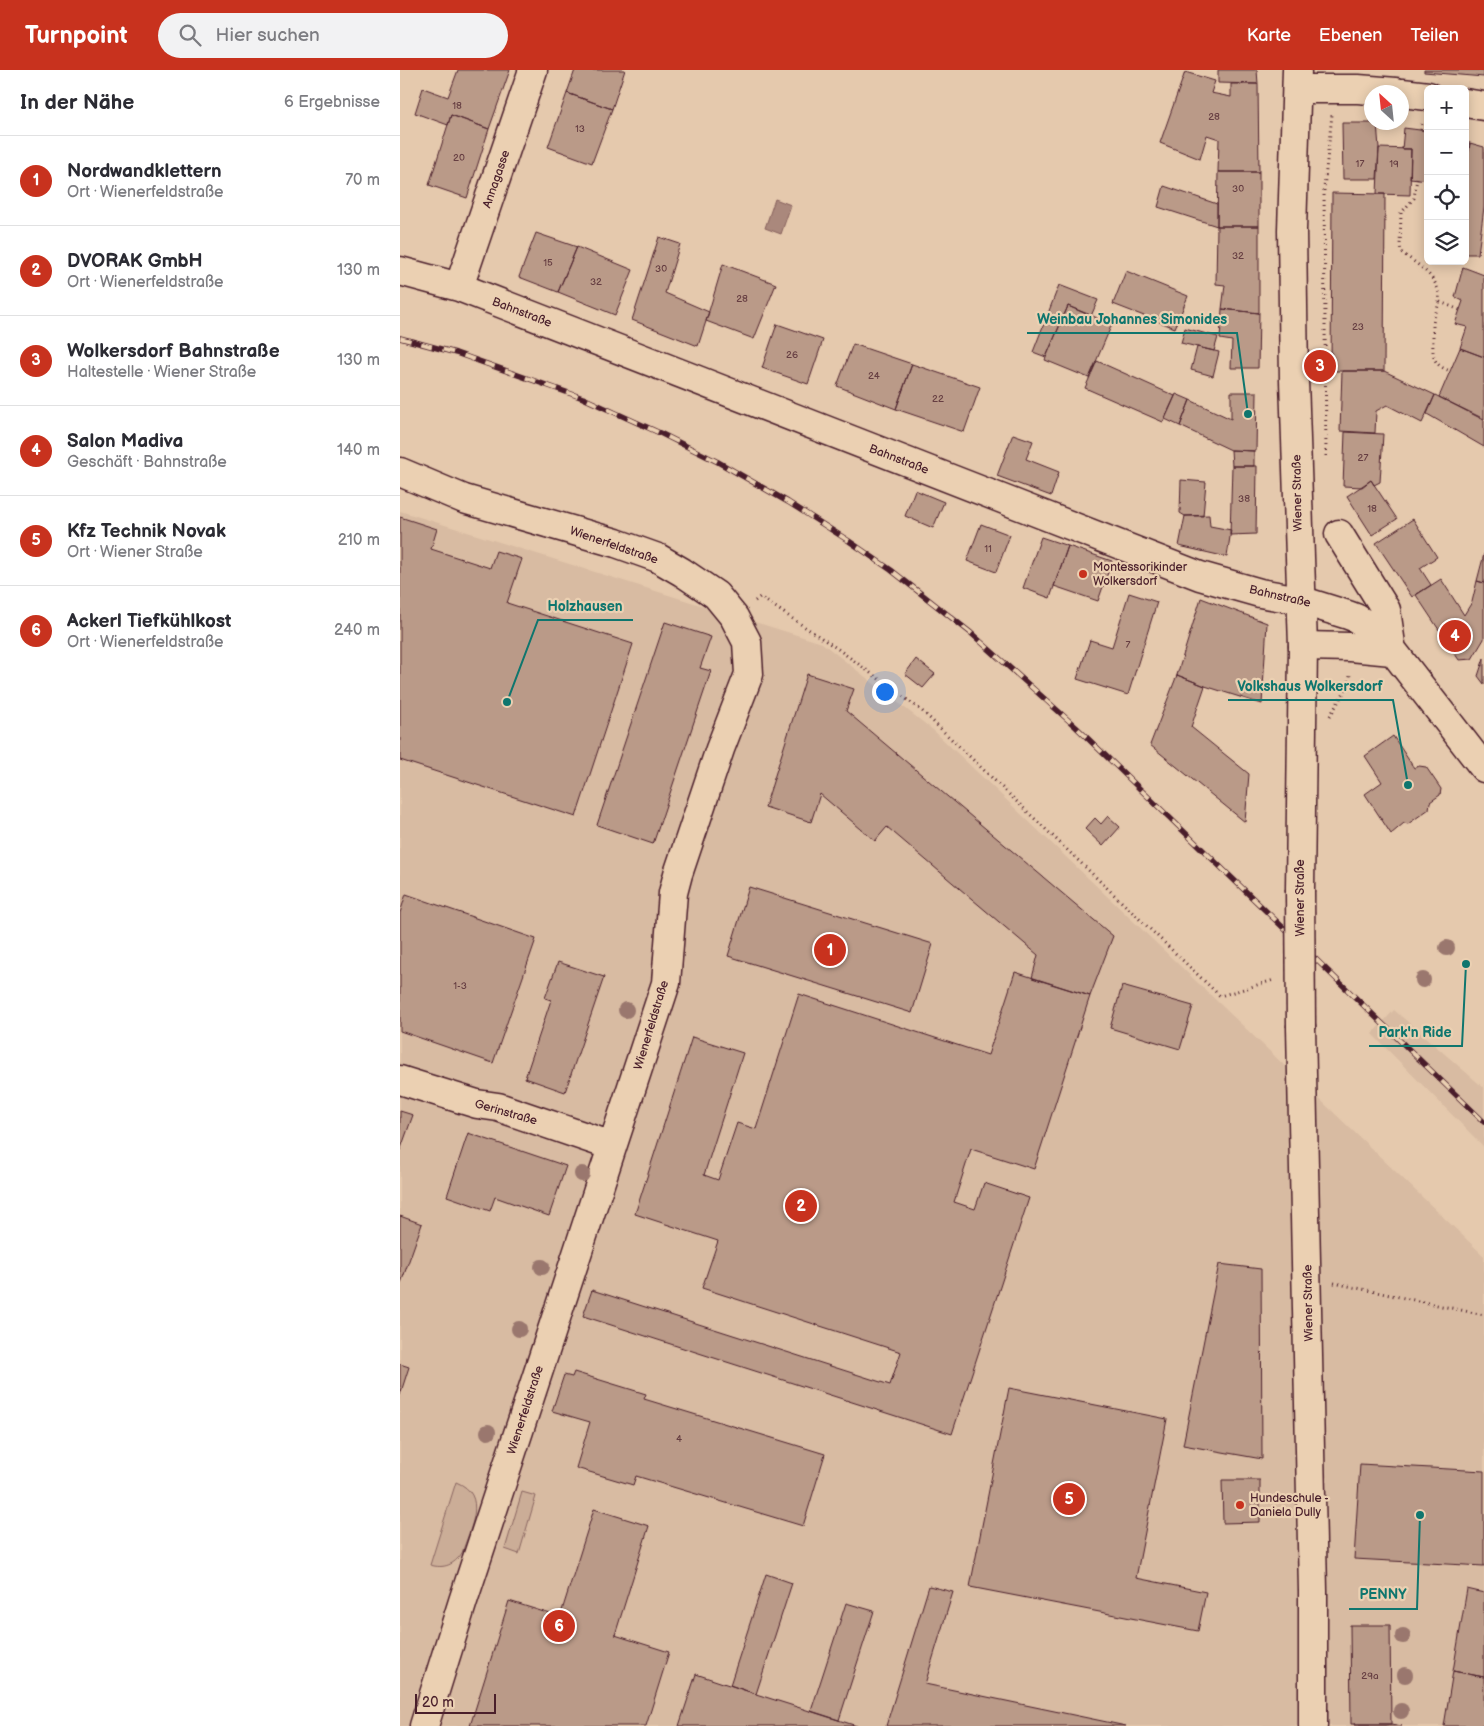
<!DOCTYPE html>
<html lang="de">
<meta charset="utf-8">
<style>
body{margin:0;font-family:"Balsamiq Sans",sans-serif;background:#f2f2f3;color:#2b2b33}
.controls{position:absolute;right:15px;top:15px;display:grid;overflow:hidden;border-radius:8px;box-shadow:0 2px 12px #0003}
.controls button{width:45px;height:45px;display:grid;place-items:center;padding:0;border:0;border-bottom:1px solid #e1e1e2;background:#fff;color:#2b2b33;font:25px sans-serif}
.compass{position:absolute;left:964px;top:15px;width:45px;height:45px;border-radius:50%;background:#fff;box-shadow:0 2px 12px #0003;rotate:333deg}
.scale{position:absolute;left:15px;bottom:12px;width:81px;box-sizing:border-box;padding-left:5px;border:2px solid #4a1f2b;border-top:0;font-size:14px;line-height:18px;white-space:nowrap;color:#4a1f2b;-webkit-text-stroke:4px #ebd0b2;paint-order:stroke}
.you{position:absolute;left:484px;top:621px;width:18px;height:18px;margin:-12px;border:4px solid #fff;border-radius:50%;background:#1a73e8;box-shadow:0 0 0 8px #1a73e833}
.badge{display:grid;place-items:center;width:32px;height:32px;border-radius:50%;background:#c8321e;color:#fff;font-size:16px;font-weight:700}
.pin{position:absolute;translate:-50% -50%;border:2px solid #fff;box-shadow:0 1px 5px #0006}
.list{margin:0;padding:0;list-style:none}
h2{display:flex;justify-content:space-between;align-items:center;height:65px;margin:0;padding:0 20px;font-size:21px}
h2 small{font-size:16px;font-weight:400;color:#7c7c81}
.list li{display:grid;grid-template-columns:32px 1fr auto;gap:15px;align-items:center;box-sizing:border-box;height:90px;padding:0 20px;border-top:1px solid #e1e1e2}
.list b{display:block;font-size:19px;white-space:nowrap}
.list p{margin:0;font-size:16px;white-space:nowrap;color:#7c7c81}
.list em{font-size:16px;font-style:normal;color:#7c7c81}
.icon{flex:none;width:28px;height:28px;fill:none;stroke:currentColor;stroke-width:2;stroke-linecap:round;stroke-linejoin:round}
.map{position:relative;flex:none;width:1084px;height:1656px;overflow:hidden}
header{display:flex;align-items:center;gap:30px;box-sizing:border-box;height:70px;padding:0 25px;background:#c8321e;color:#fff}
header strong{font-size:24px}
nav{display:flex;gap:28px;margin-inline-start:auto;font-size:18px}
.search{width:350px;height:45px;background:#f2f2f3;display:flex;align-items:center;gap:12px;box-sizing:border-box;padding:0 18px;border-radius:28px;color:#7c7c81;font-size:19px}
main{display:flex}
aside{flex:1;background:#fff}
.map>svg:first-child{display:block}
</style>
<header>
<strong>Turnpoint</strong>
<div class="search"><svg class="icon" aria-label="search" viewBox="0 0 24 24"><circle cx="10" cy="10" r="6"/><path d="M15 15l6 6"/></svg>Hier suchen</div>
<nav><a>Karte</a><a>Ebenen</a><a>Teilen</a></nav>
</header>
<main>
<aside>
<h2>In der Nähe<small>6 Ergebnisse</small></h2>
<ul class="list">
<li><span class="badge">1</span><div><b>Nordwandklettern</b><p>Ort · Wienerfeldstraße</p></div><em>70 m</em></li>
<li><span class="badge">2</span><div><b>DVORAK GmbH</b><p>Ort · Wienerfeldstraße</p></div><em>130 m</em></li>
<li><span class="badge">3</span><div><b>Wolkersdorf Bahnstraße</b><p>Haltestelle · Wiener Straße</p></div><em>130 m</em></li>
<li><span class="badge">4</span><div><b>Salon Madiva</b><p>Geschäft · Bahnstraße</p></div><em>140 m</em></li>
<li><span class="badge">5</span><div><b>Kfz Technik Novak</b><p>Ort · Wiener Straße</p></div><em>210 m</em></li>
<li><span class="badge">6</span><div><b>Ackerl Tiefkühlkost</b><p>Ort · Wienerfeldstraße</p></div><em>240 m</em></li>
</ul>
</aside>
<div class="map">
<svg width="1084" height="1656" viewBox="0 0 1084 1656">
<rect width="100%" height="100%" fill="#e5c9ad"/>
<filter id="ink" filterUnits="userSpaceOnUse"><feTurbulence type="fractalNoise" baseFrequency=".02" numOctaves="2"/><feDisplacementMap in="SourceGraphic" scale="10" xChannelSelector="R" yChannelSelector="G"/><feConvolveMatrix kernelMatrix="1 2 1 2 8 2 1 2 1" color-interpolation-filters="sRGB"/></filter>
<g filter="url(#ink)">
<path fill="#d8bba2" d="M0 441 422 573 533 660 1084 1186V1656H0Z
M994 940 1084 1018V1077L972 964Z"/>
<path fill="#cbad97" stroke="#8a6661" d="M56 1412C89 1425 70 1458 62 1483 54 1495 44 1499 30 1495Z
M122 1422 136 1426 119 1484 105 1479Z"/>
<path fill="#aa887b" stroke="#845e5b" d="M375 129 391 135 381 164 365 158Z"/>
<path fill="#ba9a88" stroke="#4a1f2b" d="M58 0H110L89 59 51 45 48 55 15 43 23 18 48 27Z
M175 0H225L212 39 167 23Z
M818 0H857L858 14 818 13Z
M1024 0H1084V7L1024 2Z
M785 2 815 11 811 23 831 27V14H858L859 102H818L819 69 807 65 800 89 760 73Z
M167 23 212 39 192 93 148 77Z
M51 45 89 59 67 128 29 115Z
M942 53H977L979 78 977 109H943Z
M1004 58 1028 61V110L1010 108 1011 79H1002Z
M1065 72 1070 73 1065 103Z
M1070 73 1084 77V137L1078 184H1065V103Z
M979 78 1011 79 1010 125 977 124Z
M818 102H859V156H817Z
M764 116 817 134V156L758 137Z
M932 123 985 124 984 301H931Z
M817 156H859V243L822 239 825 215 816 214Z
M136 163 177 177 158 222 119 207Z
M259 167 280 174 265 223 309 242 298 276 232 250Z
M177 177 233 200 215 245 158 222Z
M323 194 376 214 354 269 306 251Z
M1063 197 1084 205V287L1060 278 1067 257 1055 254 1063 231 1055 227Z
M726 201 788 226 775 258 713 234Z
M659 215 698 230 691 246 668 236 646 287 633 282Z
M668 236 712 254 689 308 645 290Z
M822 239 859 243 858 298H831L832 271 820 269Z
M377 254 423 270 408 314 362 298Z
M785 258 818 267 814 281 781 273Z
M453 274 512 294 496 339 437 316Z
M797 277 819 282 813 306 791 300Z
M1060 278 1084 287V349L1039 327Z
M697 291 775 326 763 352 685 318Z
M512 294 580 317 564 362 496 339Z
M942 301H984L1035 325 1022 353 987 335 976 341 975 363 940 361Z
M831 322H857L856 381 831 380 780 356 790 330 831 349Z
M776 324 790 330 780 356 765 349Z
M1035 325 1084 350V377L1027 344Z
M945 362 983 364 980 412 974 415 971 410 962 417 943 416Z
M613 364 633 371 626 389 659 402 651 426 597 406Z
M831 380 854 381V396H832Z
M832 396H857L856 464 830 465Z
M781 410 806 412 803 446H785L780 443Z
M971 410 997 449 972 465 947 426Z
M515 420 544 432 533 458 505 446Z
M809 445 810 456 831 460 827 487 779 476 785 446Z
M0 447 37 459 31 479 90 498 96 481 122 489 107 533 233 574 176 747 0 690Z
M1013 449 1037 487 1020 498 1031 515 1012 527 976 473Z
M581 454 610 465 596 502 567 491Z
M641 467 668 476 650 528 623 518Z
M668 476 712 491 698 531 654 516Z
M1084 484V513L1077 511Z
M1041 509 1064 545 1072 532 1077 511 1084 513V569L1072 589 1059 590 1016 525Z
M729 523 757 532 728 625 677 609 690 570 712 577Z
M801 528 867 553 862 634 805 616 777 605Z
M265 552 311 567 300 598 311 601 253 774 197 755Z
M1084 588V614L1078 606Z
M516 589 535 604 523 618 505 604Z
M407 604 454 619 446 641 713 866 690 926 632 908 638 885 487 757 475 771 420 724 411 752 365 737Z
M777 605 805 616 791 657 849 704 845 752 750 675Z
M993 666 1014 698 1019 696 1026 697 1041 719 1040 725 1030 732 1029 739 1008 754 1004 753 991 764 965 724 982 712 965 686Z
M708 746 720 757 703 776 685 759 695 748 701 754Z
M349 817 533 874 512 943 328 886Z
M6 824 136 869 93 993 0 961V843Z
M158 892 204 907 165 1022 125 1008 151 930 145 928Z
M615 902 690 926 634 1099 571 1079 554 1132 575 1139 584 1113 629 1128 552 1364 183 1246 192 1220 490 1315 501 1282 302 1218 318 1171 235 1144 292 967 343 983 304 1105 318 1110 337 1053 356 1059 399 924 588 985Z
M722 916 793 936 780 979 710 958Z
M0 1041 13 1045 0 1081Z
M68 1063 166 1096 149 1146 95 1127 90 1141 47 1126Z
M0 1146 22 1154 0 1216Z
M819 1194 861 1199 862 1389 783 1375Z
M0 1294 9 1297 0 1325Z
M174 1302 246 1324 244 1329 425 1384 403 1456 236 1406 233 1415 176 1398 190 1352 152 1341 164 1305 172 1307Z
M609 1318 767 1349 736 1508 806 1522 798 1561 570 1517Z
M960 1394 1084 1401V1496L954 1489Z
M822 1410H860V1452L823 1453Z
M194 1439 249 1456 215 1565 269 1582 246 1656H70L109 1531 160 1547Z
M366 1504 392 1513 356 1624 330 1615Z
M529 1516 553 1522 525 1614 726 1656H486Z
M1067 1519 1084 1523V1607L1053 1601Z
M446 1533 474 1541 439 1650 411 1641Z
M950 1555H990L991 1654H951Z
M1053 1601 1084 1607V1656H1044Z
M296 1604 356 1624 457 1656H279Z
M954 1654H991L1002 1656H955Z"/>
<g fill="none" stroke-linecap="round" stroke-linejoin="round">
<g stroke="#4a1f2b" stroke-width="31">
<path id="minor" d="M0 201 59 217 800 506 860 523 900 530 948 545 956 548 980 564 1084 698
M59 217 133 0
M0 402 64 429 216 473 258 488 282 502 316 525 334 547 347 572 349 604 320 679 278 804 273 823 266 913 63 1531 24 1656
M939 464 986 540 992 581
M903 576 950 577 992 581
M0 1010 77 1034 98 1037 212 1076"/>
</g>
<g stroke="#4a1f2b" stroke-width="31">
<path id="secondary" d="M897 19H958L996 22
M1002 23 1028 26
M1065 33 1084 36"/>
</g>
<g stroke="#4a1f2b" stroke-width="31">
<path id="primary" d="M897 0 892 160 894 310 903 576 900 819
M901 957 913 1521V1656"/>
</g>
<path stroke="#4a1f2b" stroke-width="3" stroke-dasharray="1 4" stroke-linecap="butt" d="M1021 60 1022 53
M1017 108 1014 128 1001 143 1000 176 1001 182C1014 192 1033 203 1038 220 1042 232 1035 242 1033 253 1033 257 1033 261 1033 265 1033 283 1030 295 1051 301
M1040 232 1060 240
M926 386 924 118 932 45
M355 531 360 527 438 579 521 640 820 926 874 910
M930 646 949 614 950 605
M934 1213 1084 1245"/>
<use href="#minor" stroke="#ebd0b2" stroke-width="28"/>
<use href="#secondary" stroke="#ebd0b2" stroke-width="28"/>
<use href="#primary" stroke="#ebd0b2" stroke-width="28"/>
<g stroke="#4a1f2b" stroke-width="5.5">
<path id="rail" d="M0 268 56 283 183 328 262 364 318 392 388 432 449 471 491 500 571 563 676 657 1084 1052"/>
</g>
<use href="#rail" stroke="#ebd0b2" stroke-width="4" stroke-dasharray="11" stroke-linecap="butt"/>
<g stroke="#4a1f2b" stroke-width="31" stroke-linecap="butt">
<path id="primary-bridge" d="M900 819 901 957"/>
</g>
<use href="#primary-bridge" stroke="#ebd0b2" stroke-width="28"/>
</g>
<g fill="#9a776e">
<circle cx="1047" cy="878" r="8"/>
<circle cx="1023" cy="910" r="8"/>
<circle cx="226" cy="940" r="8"/>
<circle cx="182" cy="1104" r="8"/>
<circle cx="142" cy="1197" r="8"/>
<circle cx="119" cy="1259" r="8"/>
<circle cx="88" cy="1362" r="8"/>
<circle cx="1003" cy="1566" r="8"/>
<circle cx="1005" cy="1605" r="8"/>
<circle cx="1001" cy="1641" r="8"/>
</g>
</g>
<g fill="#c8321e" stroke="#ebd0b2" stroke-width="2">
<circle cx="683" cy="504" r="5"/>
<circle cx="840" cy="1435" r="5"/>
</g>
<g text-anchor="middle" stroke-width="4.5" stroke-linejoin="round" paint-order="stroke">
<g font-size="10" fill="#663e42">
<text x="57" y="39">18</text>
<text x="814" y="50">28</text>
<text x="180" y="62">13</text>
<text x="59" y="91">20</text>
<text x="960" y="97">17</text>
<text x="994" y="97">19</text>
<text x="838" y="122">30</text>
<text x="838" y="189">32</text>
<text x="148" y="196">15</text>
<text x="261" y="202">30</text>
<text x="196" y="215">32</text>
<text x="342" y="232">28</text>
<text x="958" y="260">23</text>
<text x="392" y="288">26</text>
<text x="474" y="309">24</text>
<text x="538" y="332">22</text>
<text x="963" y="391">27</text>
<text x="844" y="432">38</text>
<text x="972" y="442">18</text>
<text x="588" y="482">11</text>
<text x="728" y="578">7</text>
<text x="60" y="919">1-3</text>
<text x="279" y="1372">4</text>
<text x="970" y="1609">29a</text>
</g>
<g font-size="12" fill="#4a1f2b" stroke="#ebd0b2">
<text transform="translate(96 109) rotate(-71)" y="4">Annagasse</text>
<text transform="translate(122 242) rotate(21)" y="4">Bahnstraße</text>
<text transform="translate(499 389) rotate(21)" y="4">Bahnstraße</text>
<text transform="translate(897 423) rotate(-91)" y="4">Wiener Straße</text>
<text transform="translate(214 475) rotate(19)" y="4">Wienerfeldstraße</text>
<text transform="translate(880 526) rotate(13)" y="4">Bahnstraße</text>
<text transform="translate(900 828) rotate(-90)" y="4">Wiener Straße</text>
<text transform="translate(251 955) rotate(-73)" y="4">Wienerfeldstraße</text>
<text transform="translate(106 1042) rotate(16)" y="4">Gerinstraße</text>
<text transform="translate(908 1233) rotate(-91)" y="4">Wiener Straße</text>
<text transform="translate(125 1340) rotate(-72)" y="4">Wienerfeldstraße</text>
</g>
<g font-size="12" fill="#4a1f2b" stroke="#ebd0b2" text-anchor="start">
<text x="693" y="501">Montessorikinder<tspan x="693" dy="14">Wolkersdorf</tspan></text>
<text x="850" y="1432">Hundeschule -<tspan x="850" dy="14">Daniela Dully</tspan></text>
</g>
</g>
<path fill="none" stroke="#0f766e" stroke-width="2" d="M848 344L837 263H627M107 632L138 550H233M1008 715L993 630H828M1066 894L1062 976H969M1020 1445L1017 1539H949"/>
<g fill="#0f766e" stroke="#ebd0b2" stroke-width="2">
<circle cx="848" cy="344" r="5"/>
<circle cx="107" cy="632" r="5"/>
<circle cx="1008" cy="715" r="5"/>
<circle cx="1066" cy="894" r="5"/>
<circle cx="1020" cy="1445" r="5"/>
</g>
<g font-size="14" text-anchor="middle" font-weight="bold" fill="#0f766e" stroke="#ebd0b2" stroke-width="4.5" stroke-linejoin="round" paint-order="stroke">
<text x="732" y="254">Weinbau Johannes Simonides</text>
<text x="185" y="541">Holzhausen</text>
<text x="910" y="621">Volkshaus Wolkersdorf</text>
<text x="1015" y="967">Park'n Ride</text>
<text x="983" y="1529">PENNY</text>
</g>
</svg>
<div class="controls">
<button>+</button>
<button>−</button>
<button><svg class="icon" aria-label="locate" viewBox="0 0 24 24"><circle cx="12" cy="12" r="6"/><path d="M12 2v4M12 18v4M2 12h4M18 12h4"/></svg></button>
<button><svg class="icon" aria-label="layers" viewBox="0 0 24 24"><path d="M12 4l9 5-9 5-9-5zM3 14l9 5 9-5"/></svg></button>
</div>
<svg class="compass" viewBox="-18 -18 36 36"><path d="M0-13l5 13h-10z" fill="#e53935"/><path d="M0 13l5-13h-10z" fill="#7c7c81"/></svg>
<div class="scale">20 m</div>
<div class="you"></div>
<div class="pin badge" style="left:430px;top:880px">1</div>
<div class="pin badge" style="left:401px;top:1136px">2</div>
<div class="pin badge" style="left:920px;top:296px">3</div>
<div class="pin badge" style="left:1055px;top:566px">4</div>
<div class="pin badge" style="left:669px;top:1429px">5</div>
<div class="pin badge" style="left:159px;top:1556px">6</div>
</div>
</main>
